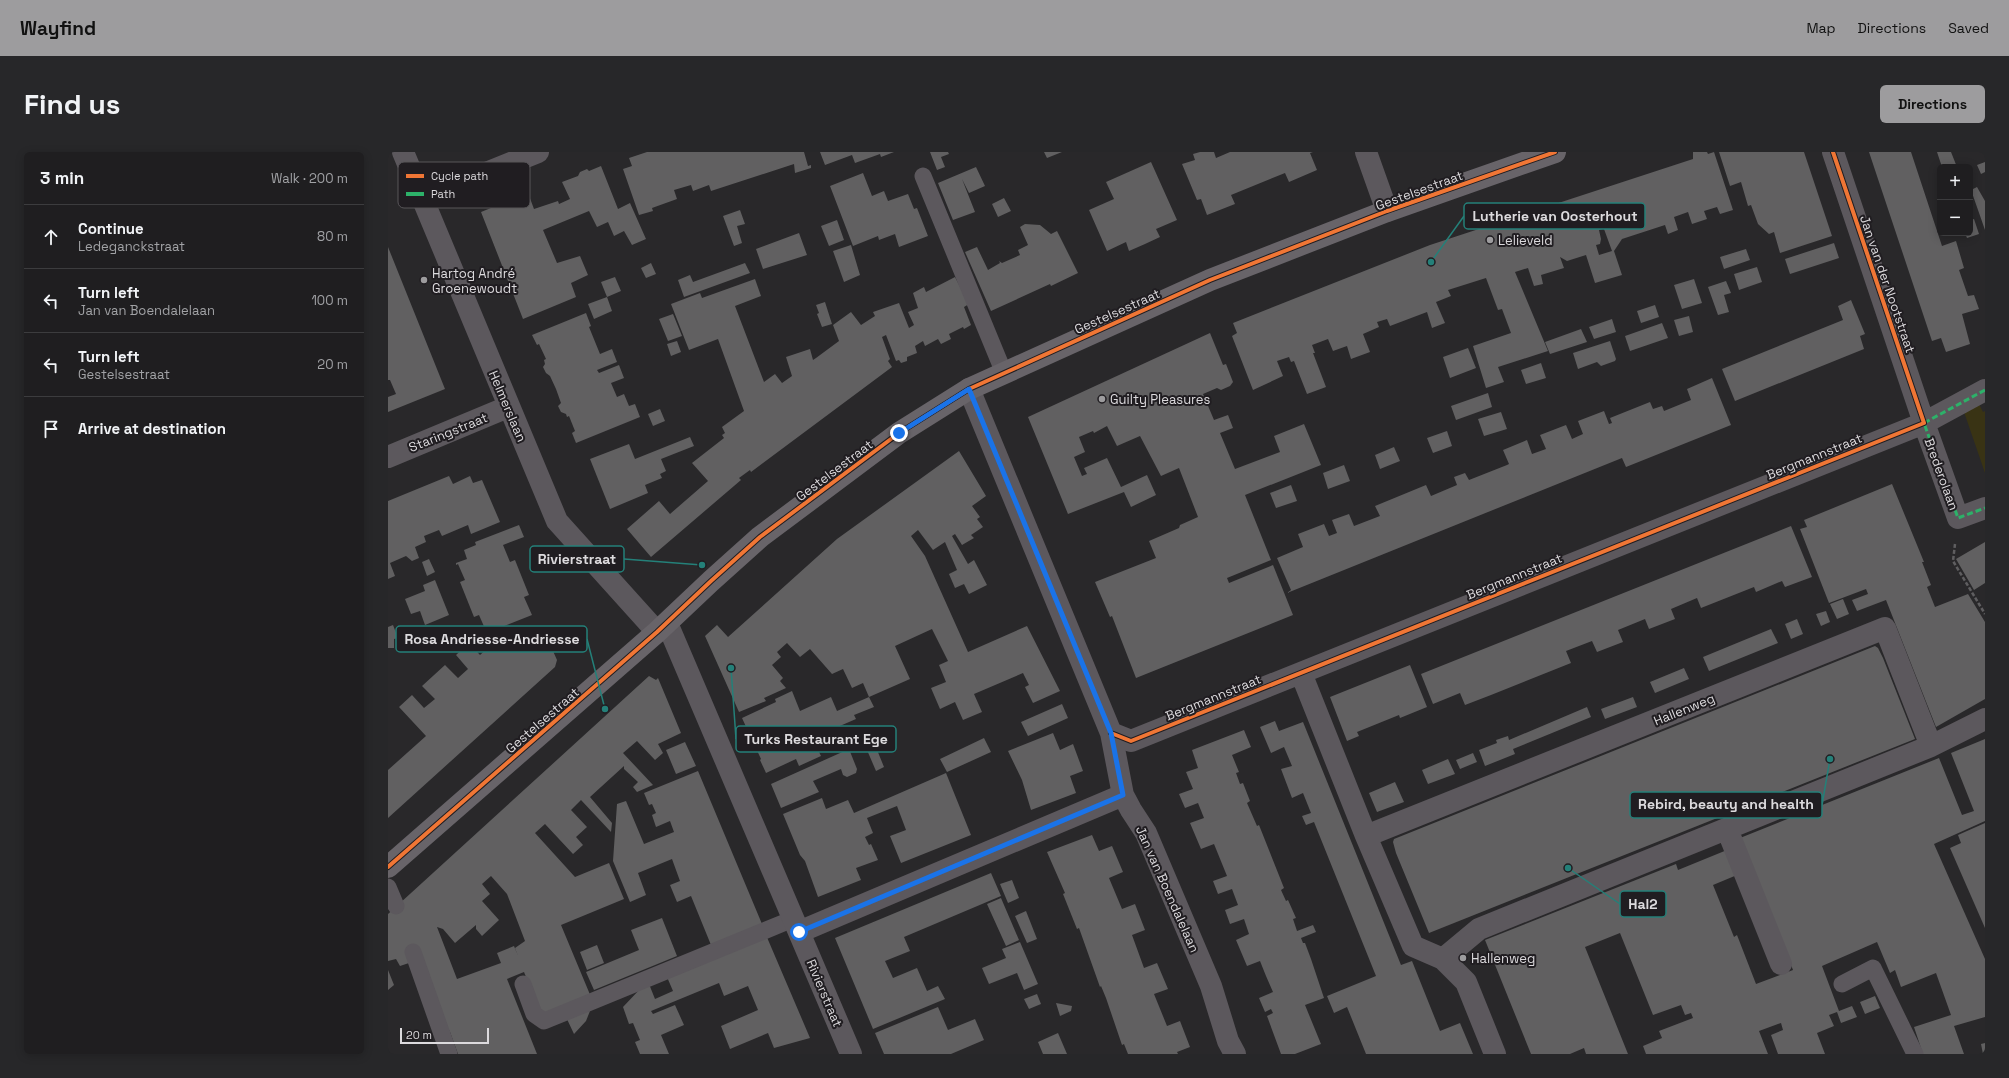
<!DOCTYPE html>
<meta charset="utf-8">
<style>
body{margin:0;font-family:"Space Grotesk",sans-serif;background:#272729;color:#f1f3f6}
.controls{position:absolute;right:12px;top:12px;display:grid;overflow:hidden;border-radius:6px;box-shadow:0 2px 10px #0003}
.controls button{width:36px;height:36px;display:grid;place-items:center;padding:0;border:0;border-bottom:1px solid #3c3c3e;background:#1f1e20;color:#f1f3f6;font:20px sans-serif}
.scale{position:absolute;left:12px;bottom:10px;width:89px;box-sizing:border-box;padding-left:4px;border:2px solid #dcdadd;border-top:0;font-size:11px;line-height:14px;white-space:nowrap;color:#dcdadd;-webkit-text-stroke:3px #201d21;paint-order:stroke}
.stop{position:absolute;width:12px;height:12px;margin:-9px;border:3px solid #1a73e8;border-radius:50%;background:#fff}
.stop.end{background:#1a73e8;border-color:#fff;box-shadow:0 1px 4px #0008}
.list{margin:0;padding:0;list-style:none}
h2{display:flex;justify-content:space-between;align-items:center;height:52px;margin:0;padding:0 16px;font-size:17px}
h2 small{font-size:13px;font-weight:400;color:#a1a2a5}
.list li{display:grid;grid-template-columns:26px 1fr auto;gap:12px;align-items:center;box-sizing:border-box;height:64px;padding:0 16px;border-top:1px solid #3c3c3e}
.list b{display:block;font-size:15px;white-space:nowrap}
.list p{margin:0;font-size:13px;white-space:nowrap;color:#a1a2a5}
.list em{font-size:13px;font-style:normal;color:#a1a2a5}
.icon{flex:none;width:22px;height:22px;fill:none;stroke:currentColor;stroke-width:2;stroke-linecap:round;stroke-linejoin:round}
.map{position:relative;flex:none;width:1597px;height:902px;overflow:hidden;border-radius:6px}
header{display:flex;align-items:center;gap:24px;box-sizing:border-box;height:56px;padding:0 20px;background:#9d9c9e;color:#111}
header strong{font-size:19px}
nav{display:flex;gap:22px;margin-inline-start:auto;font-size:14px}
.intro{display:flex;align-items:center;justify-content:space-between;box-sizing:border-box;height:96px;padding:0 24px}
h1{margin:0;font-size:28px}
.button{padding:10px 18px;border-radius:6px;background:#9d9c9e;color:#111;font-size:14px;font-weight:700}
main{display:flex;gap:24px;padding:0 24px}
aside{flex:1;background:#1f1e20;border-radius:6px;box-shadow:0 2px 10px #0003}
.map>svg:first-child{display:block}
</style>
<header>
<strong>Wayfind</strong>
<nav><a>Map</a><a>Directions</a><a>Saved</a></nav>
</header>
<div class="intro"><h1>Find us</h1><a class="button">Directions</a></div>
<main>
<aside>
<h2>3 min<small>Walk · 200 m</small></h2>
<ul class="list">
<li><svg class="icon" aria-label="ahead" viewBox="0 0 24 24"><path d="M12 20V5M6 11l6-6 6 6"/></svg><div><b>Continue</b><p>Ledeganckstraat</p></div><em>80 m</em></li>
<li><svg class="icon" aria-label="left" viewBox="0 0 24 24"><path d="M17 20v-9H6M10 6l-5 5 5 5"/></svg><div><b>Turn left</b><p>Jan van Boendalelaan</p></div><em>100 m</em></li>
<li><svg class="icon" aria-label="left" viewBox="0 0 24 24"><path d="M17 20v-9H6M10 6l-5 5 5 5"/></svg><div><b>Turn left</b><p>Gestelsestraat</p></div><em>20 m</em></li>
<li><svg class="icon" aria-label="arrive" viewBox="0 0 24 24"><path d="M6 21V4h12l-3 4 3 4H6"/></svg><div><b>Arrive at destination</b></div></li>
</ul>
</aside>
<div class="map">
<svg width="1597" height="902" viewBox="0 0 1597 902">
<rect width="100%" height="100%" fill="#29282a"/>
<path fill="#393314" d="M1591 252 1595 260 1597 259V321L1576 260Z"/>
<path fill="#616061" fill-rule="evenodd" d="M259 0H416L420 14 423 13V16L407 21 406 12 323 39 321 33 305 39 303 33 286 38 289 47 264 56 265 59 251 63 235 17 244 14 241 6Z
M432 0H506L493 5 492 2 467 11 464 3 437 13Z
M542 0H560L561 2 553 5 557 15 549 18Z
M656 0H674L659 6Z
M812 0H826L828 6 842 0H925L922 1 929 18 901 30 897 21 843 43 847 52 819 63 813 47 809 48 794 12 807 8 805 2Z
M1305 0H1319L1320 2 1326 0 1345 58 1332 62 1329 55 1316 59 1319 67 1304 72 1300 60 1286 65 1290 78 1280 82 1277 73 1234 87 1226 99 1234 123 1207 131 1198 103 1179 109 1172 105 1176 116 1153 123 1155 132 1146 134 1140 116 1127 120 1160 199 1110 215 1116 230 1098 236 1085 194 1123 181 1114 157 1110 158 1098 126 1060 138 1063 144 1048 150 1057 171 1044 176 1039 160 1002 174 999 167 989 170 991 175 975 182 982 200 963 207 959 194 945 199 940 187 924 193 927 201H925L938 235 919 242 906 209 903 210 901 205 889 209 895 224 865 238 844 184 849 181 845 171 1042 93 1305 7ZM1215 77H1216L1224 99 1211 103 1208 93 1212 92 1213 87 1211 78Z
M1331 0H1416L1444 84 1392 101 1386 80 1381 82 1370 72 1363 53 1360 54 1353 30 1342 34Z
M1481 0H1523L1554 94 1568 89 1576 116 1571 118 1580 144 1586 143 1591 157 1574 162 1582 192 1558 200 1553 186 1544 189Z
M1549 0H1563L1569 15H1554Z
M763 10 789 68 768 77 772 85 757 92 741 99 738 90 719 99 701 58 726 47 718 30Z
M1597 10V20L1593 22 1589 13Z
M213 14 230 57 242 51 258 87 244 93 236 79 226 84 220 70 209 75 201 59 155 78 169 111 192 104 200 123 183 131 188 145 135 167 93 60 140 41 146 57 170 49 171 52 182 47 174 30 190 24 192 20 199 17 201 19Z
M588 15 597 34 581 41 574 27 587 60 565 68 550 31Z
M475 21 484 44 496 39 500 49 520 42 526 57 529 56 540 84 511 95 507 82 491 88 490 84 465 94 442 34Z
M1589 35 1597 49V78L1583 38Z
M616 46 623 59 610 65 604 52Z
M352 58 357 72 349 74 354 91 346 94 335 64Z
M1586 67 1591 82 1579 86 1577 81H1582V68Z
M449 68 456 88 441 94 433 74Z
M637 72 652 73 663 82 669 79 690 121 663 134 662 132 603 159 577 100 589 95 600 118 612 111 611 109 614 111 632 103 630 98 640 93 632 75Z
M411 81 419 103 375 117 368 97Z
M1446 91 1451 106 1402 122 1397 107Z
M463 93 472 123 456 130 445 99Z
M0 95 57 237 0 260V245L8 242 2 228H0Z
M1358 97 1362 108 1336 117 1332 105Z
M263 111 268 122 258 126 253 116Z
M357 111 362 121 296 145 290 128 302 123 305 130Z
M1369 115 1374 130 1351 138 1346 122Z
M227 125 233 139 219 145 213 130Z
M567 125 581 152 576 155 583 173 576 177 575 175 561 182 563 187 553 192 550 187 537 194 535 189 527 194 529 201 519 205V209L513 211 511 208 508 209 498 183 494 185 502 207 500 209 504 215 363 320 362 318 351 326 353 328 263 405 239 377 271 349 282 362 320 329 304 311 336 286 334 283 337 281 334 275 356 259 330 187 301 198 283 152 312 141 314 146 367 127 373 144 347 154 376 230 387 222 394 231 404 224 398 205 422 197 425 208 428 206 451 189 445 173 463 160 473 173 487 164 485 160 511 151 521 176 526 173 520 160 530 156 525 141 536 135 538 140Z
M1306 127 1314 151 1294 157 1286 133Z
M1338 129 1343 141 1336 143 1341 160 1330 163 1320 135Z
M219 145 224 159 206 167 200 152Z
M1463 148 1477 182 1472 184 1476 197 1347 249 1334 217 1455 168 1450 154Z
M437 150 444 172 434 175 429 162 431 161 428 153Z
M1267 153 1271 165 1253 171 1249 159Z
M198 161 203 174 201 175 212 202 224 197 229 210 209 218 211 221 231 213 236 226 223 231 229 245 236 242 241 254 247 252 252 265 188 291 184 281 187 279 181 264 179 265 178 262 173 260 170 254 173 251 168 237 162 224 158 221 155 215 157 212 156 208 158 207 151 192 149 193 144 183Z
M285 162 294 184 280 189 271 167Z
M1301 164 1305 180 1291 184 1286 168Z
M1224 167 1228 180 1206 187 1201 175Z
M1274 171 1280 186 1242 199 1237 184Z
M1193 177 1199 190 1162 202 1157 190Z
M822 181 835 213 838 212 845 230 842 234 833 238 829 236 815 242 826 268 840 263 845 276 832 281 847 317 892 300 886 284 916 272 933 313 857 343 883 408 839 426 841 431 885 413 905 463 748 526 724 464 722 465 707 430 768 406 761 389 791 376 792 373 810 365 791 316 773 324 752 284 729 294 719 274 706 281 705 279 691 285 697 300 686 305 694 324 699 322 696 316 719 306 733 335 759 323 768 343 743 355 736 340 680 362 640 265Z
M289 189 293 200 283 204 279 192Z
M1222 189 1228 207 1227 209 1213 214 1209 210 1190 217 1185 201Z
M1080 196 1088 216 1062 226 1055 205Z
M1153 211 1158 226 1138 232 1133 218Z
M1324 226 1343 273 1238 315 1234 306 899 441 903 438 889 406 915 395 910 382 936 372 941 384 949 381 944 368 961 362 966 374 992 364 987 354 1038 333 1043 344 1069 333 1066 325 1077 321 1081 328 1119 313 1121 312 1115 298 1139 288 1144 302 1158 297 1152 283 1178 273 1184 287 1195 282 1190 269 1216 259 1221 272 1224 271 1222 266 1262 250 1265 257 1274 254 1276 259 1303 248 1299 237Z
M1100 241 1104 255 1068 268 1063 254Z
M272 257 277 269 265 274 260 262Z
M1113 260 1119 277 1096 284 1090 267Z
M1059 279 1064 294 1045 301 1039 286Z
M302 285 306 294 273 307 278 319 272 322 274 326 257 333 260 341 222 357 202 307 241 292 247 307Z
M1006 295 1012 309 992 317 987 303Z
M571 299 598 344 584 354 592 365 589 367 595 375 583 383 586 386 574 393 567 382 564 384 580 412 586 408 599 433 581 442 576 432 567 436 561 422 569 418 557 390 545 398 530 378 523 384 537 404 580 500 639 474 672 539 645 551 637 535 641 533 635 521 586 542 594 560 575 568 567 550 552 557 543 536 558 530 551 513 560 509 544 477 507 494 522 527 481 545 475 531 464 536 455 517 444 522 422 497 412 505 399 491 389 500 393 505 384 513 395 526 392 529 398 536 376 546 378 549 351 560 317 484 329 473 340 485 449 387Z
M956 313 962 329 940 337 935 321Z
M61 324 65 332 82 324 85 331 94 328 112 370 83 382 80 373 54 384 51 378 36 384 38 390 27 395 31 406 24 409 18 404 2 411 7 424 0 427V349Z
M1504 332 1536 410H1534L1543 433 1539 435 1547 455 1580 442 1597 470V547L1548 575 1498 448 1469 459 1464 448 1480 442 1478 437 1441 451 1412 377 1419 375 1416 368Z
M903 333 909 349 888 356 882 341Z
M131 373 136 385 115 393 122 410 127 408 141 443 136 445 144 463 96 482V480L98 479 91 463 86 465 72 430 77 428 70 412 68 413V411L79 407 76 398 88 393 87 390Z
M1403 374 1424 425 1397 435 1394 429 1368 440 1366 435 1313 456 1309 446 1283 457 1287 467 1261 477 1257 467 1230 478 1235 490 1209 500 1204 489 1178 499 1183 511 1103 543 1077 553 1072 541 1045 552 1033 522Z
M1597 390V431L1586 438 1568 407Z
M41 407 47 420 39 424 34 410Z
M47 428 61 463 37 473 32 459 23 462 17 447 37 439 35 433Z
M1455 447 1461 462 1449 467 1442 452Z
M1438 459 1442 470 1433 474 1428 462Z
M1409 467 1415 482 1403 487 1397 472Z
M5 473 10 486 6 487V496H0V475Z
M1383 477 1390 491 1321 519 1315 505Z
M157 481 169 508 167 515 0 666V618L38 584 11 555 24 543 36 556 47 547 34 534 57 513 70 526 80 517 68 503 81 491 92 503 115 482Z
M1487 494 1490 496 1495 506 1527 587 1041 781 1008 701 1005 690 1006 687Z
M1022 513 1039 555 1012 566 1011 563 969 580 971 584 959 589 942 545Z
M1296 516 1301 527 1267 541 1262 530Z
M261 524 268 528 270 526 293 581 270 592 275 601 267 608 249 589 235 601 265 633 249 640 245 635 250 630 236 617V614L202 645 224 671 223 680 193 648 183 658 199 675 188 685 195 693 185 702 157 672 147 681 187 725 221 711 236 747 173 773 203 845 156 863 152 860 136 820 119 827 149 902H70L62 880 24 810 12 814 8 807 0 809V762ZM103 724 119 742 137 789 127 796 130 804 126 794 109 801 113 811 69 827 49 775 55 777 67 791 88 773V777L94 784 111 768 94 749 102 742 94 732Z
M404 539 412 559 443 545 449 559 481 545 486 555 466 563 468 567 424 586 433 604 411 614 408 607 378 621 372 608 373 607 354 566 388 550 387 547Z
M1245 545 1249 555 1217 567 1213 557Z
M674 552 680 566 640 584 633 570Z
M1199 555 1203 565 1125 597 1127 602 1097 614 1091 598 1109 591 1108 588 1120 584 1121 588Z
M887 569 891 579 915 570 1013 813 1024 809 1052 879 1072 871 1085 902H978L959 855 946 861 939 844 988 824 926 670 918 673 914 664 923 661 915 641 904 646 893 617 904 614 896 595 883 601 872 575Z
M856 578 863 595 844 603 851 620 848 621 852 632 855 631 862 649 859 651 869 674 871 673 896 736 893 738 898 749 900 748 908 766 905 767 909 779 925 773 928 780 913 786 915 791H917L923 807 936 846 917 853 933 892 907 902H893L879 864 885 861 883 857 877 860 871 846 885 840 878 824 872 809 859 814 848 788 861 782 856 767 842 772 837 758 850 753 844 737 830 742 825 729 839 724 826 692 813 697 802 671 816 666 810 651 797 656 791 642 805 637 798 620 810 616 804 598Z
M665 581 672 598 685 592 695 619 682 624 688 641 643 658 634 628 620 599Z
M596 586 603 600 559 620 552 607Z
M1597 587V669L1546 692 1597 807V865L1566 874 1576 902H1535L1526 875 1563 863 1548 821 1513 835 1507 818 1502 821 1489 790 1434 814 1451 859 1464 854 1469 865 1453 871 1449 860 1441 863 1446 874 1429 881 1437 902H1390L1383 883 1395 878 1393 871 1371 879 1380 902H1258L1255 894 1274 886 1271 879 1305 866 1303 861 1297 863 1293 853 1265 863 1232 781 1197 795 1240 902H1198L1196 896 1182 902H1143L1097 788 1288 712 1290 718 1339 698 1349 723 1325 733 1346 785 1349 783 1368 832 1405 818 1352 686 1551 606 1574 663 1586 659 1563 601Z
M485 588 496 615 488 619 476 591Z
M297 590 308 614 288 622 278 598Z
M461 597 469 617 468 621 459 625 455 623 453 617 425 629 431 640 393 656 383 632Z
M1085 601 1089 610 1072 617 1068 608Z
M1060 607 1067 622 1040 632 1034 618Z
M310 619 374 772 323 793 303 744 289 750 282 733 292 729 284 707 250 721 258 743 242 750 225 709 229 652 238 649 256 692 286 680 282 669 268 675 264 663 268 661 264 652 261 653 256 641Z
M558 621 583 683 513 711 502 684 518 678 509 654 479 666 485 681 477 685 481 693 483 692 490 708 468 716 473 728 430 745 417 709 412 703 395 662 434 646 438 657 460 648 466 661Z
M1007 630 1016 650 989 660 981 641Z
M1597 671V776L1562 696 1573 691 1570 683Z
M704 683 711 699 724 694 735 720 721 726 734 757 747 752 757 778 744 783 756 816 769 811 780 837 766 842 779 874 792 869 802 895 789 900 790 902H740L736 892 734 893 718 846 713 834 712 835 691 776 689 777 675 742 677 741 659 700Z
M603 721 613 744 516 785 522 799 497 809 505 826 529 816 539 839 550 834 557 847 485 877 447 786Z
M624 728 631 746 620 751 612 732Z
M613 746 631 788 618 794 599 752Z
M638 759 649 787 639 791 627 764Z
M274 766 289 804 206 838 198 820 251 798 243 778Z
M378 783 422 886 386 896 380 881 342 897 333 874 370 858 360 834 336 844 331 831 263 859 265 862 287 853 296 873 273 883 281 902H252L247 890 252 888 245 871 241 872 235 855 253 836 261 832 267 847 285 839 279 825Z
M632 790 650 832 636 838 629 821 601 832 594 816 618 806 614 797Z
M209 793 216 811 199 818 192 800Z
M0 818 6 833 0 838Z
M649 842 653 852 641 857 636 847Z
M1487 844 1492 856 1477 862 1472 850Z
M668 851 684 854 683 859 672 864Z
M550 855 560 878 587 867 596 888 563 902H496L487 881Z
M202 859 198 869 186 882 178 865Z
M670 881 679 902H655L650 890Z
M1597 891V902H1595L1593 892Z"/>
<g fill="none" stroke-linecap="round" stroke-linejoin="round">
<path stroke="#5f5e60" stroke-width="2.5" stroke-dasharray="4 2" stroke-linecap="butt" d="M1567 392 1565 409 1597 462"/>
<path stroke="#5c585d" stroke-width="17" d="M535 24 616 221
M0 735 8 754
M25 800 61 902
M135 832 146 862 156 869 405 767
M1454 832 1485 816 1527 902"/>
<path stroke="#5c585d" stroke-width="22" d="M15 0 169 369 269 480
M978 0 999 59
M34 47 150 0
M581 237 723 581 735 643 743 658 758 681 823 834 840 889 847 902
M1597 238 1536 271 1570 366 1597 356
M0 305 120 255
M279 471 463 902
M913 521 978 684 1025 794 1055 807 1078 830 1107 902
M723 581 743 589 1536 271 1445 0
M1339 677 1393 812
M978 684 1497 476 1543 594
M411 780 735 643
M1055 807 1091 777 1543 594 1597 567"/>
<path stroke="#686469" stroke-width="22" d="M0 715 269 480 323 429 372 385 511 281 581 237 822 128 999 59 1167 0"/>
<path stroke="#2db169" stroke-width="3" stroke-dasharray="6 3" stroke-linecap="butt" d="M1597 238 1536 271 1570 366 1597 356"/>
<g stroke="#201d21" stroke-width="6">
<path id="cycleway" d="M723 581 743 589 1536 271 1445 0
M0 715 269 480 323 429 372 385 511 281 581 237 822 128 999 59 1167 0"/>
</g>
<use href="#cycleway" stroke="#f07635" stroke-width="4"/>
</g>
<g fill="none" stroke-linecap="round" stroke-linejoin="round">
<path stroke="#1a73e8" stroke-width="5" d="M411 780 735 643 723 581 581 237 511 281"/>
</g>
<g fill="#9d9c9e" stroke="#201d21" stroke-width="1.5">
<circle cx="1102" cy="88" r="4"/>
<circle cx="36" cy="128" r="4"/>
<circle cx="714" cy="247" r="4"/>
<circle cx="1075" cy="806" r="4"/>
</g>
<g text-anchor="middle" stroke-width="4" stroke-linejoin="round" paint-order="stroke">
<g font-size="13" fill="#dcdadd" stroke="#201d21">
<text transform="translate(1031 38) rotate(-20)" y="5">Gestelsestraat</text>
<text transform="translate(1500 132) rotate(71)" y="5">Jan van der Nootstraat</text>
<text transform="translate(729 159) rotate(-24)" y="5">Gestelsestraat</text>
<text transform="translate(120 254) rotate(67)" y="5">Helmerslaan</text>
<text transform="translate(60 280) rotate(-22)" y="5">Staringstraat</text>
<text transform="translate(1426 304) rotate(-22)" y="5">Bergmannstraat</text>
<text transform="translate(446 318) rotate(-37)" y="5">Gestelsestraat</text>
<text transform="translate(1554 322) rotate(70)" y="5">Brederolaan</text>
<text transform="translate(1126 424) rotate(-22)" y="5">Bergmannstraat</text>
<text transform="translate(825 545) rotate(-22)" y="5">Bergmannstraat</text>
<text transform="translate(1296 557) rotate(-22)" y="5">Hallenweg</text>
<text transform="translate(154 568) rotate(-41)" y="5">Gestelsestraat</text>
<text transform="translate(780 737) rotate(66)" y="5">Jan van Boendalelaan</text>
<text transform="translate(437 841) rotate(67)" y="5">Rivierstraat</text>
</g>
<g font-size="13" fill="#dcdadd" stroke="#201d21" text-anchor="start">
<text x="1110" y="93">Lelieveld</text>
<text x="44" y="126">Hartog André<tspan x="44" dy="15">Groenewoudt</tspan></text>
<text x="722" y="252">Guilty Pleasures</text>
<text x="1083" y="811">Hallenweg</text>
</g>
</g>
<rect x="10" y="10" width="132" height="46" rx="6" fill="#201d21" stroke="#585659" stroke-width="1"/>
<rect x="18" y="22" width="18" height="4" fill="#f07635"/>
<rect x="18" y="40" width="18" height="4" fill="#2db169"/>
<g font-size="11" fill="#dcdadd">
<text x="43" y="28">Cycle path</text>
<text x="43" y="46">Path</text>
</g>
<path fill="none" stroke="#248079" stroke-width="1.5" d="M1043 110L1076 64M314 413L236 407M217 557L199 487M343 516L348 587M1442 607L1434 653M1180 716L1232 752"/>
<g fill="#248079" stroke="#201d21" stroke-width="1.5">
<circle cx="1043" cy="110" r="4"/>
<circle cx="314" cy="413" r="4"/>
<circle cx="217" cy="557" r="4"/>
<circle cx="343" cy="516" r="4"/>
<circle cx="1442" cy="607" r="4"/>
<circle cx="1180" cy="716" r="4"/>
</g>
<g fill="#201d21" stroke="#248079" stroke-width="1.5">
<rect x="1076" y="51" width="181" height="26" rx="4"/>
<rect x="142" y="394" width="94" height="26" rx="4"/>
<rect x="8" y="474" width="191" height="26" rx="4"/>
<rect x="348" y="574" width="160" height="26" rx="4"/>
<rect x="1242" y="640" width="192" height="26" rx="4"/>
<rect x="1232" y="739" width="46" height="26" rx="4"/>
</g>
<g font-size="14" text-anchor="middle" font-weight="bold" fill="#dcdadd">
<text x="1167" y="69">Lutherie van Oosterhout</text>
<text x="189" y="412">Rivierstraat</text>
<text x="104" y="492">Rosa Andriesse-Andriesse</text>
<text x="428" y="592">Turks Restaurant Ege</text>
<text x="1338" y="657">Rebird, beauty and health</text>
<text x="1255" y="757">Hal2</text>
</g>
</svg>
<div class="controls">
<button>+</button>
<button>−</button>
</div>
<div class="scale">20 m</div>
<div class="stop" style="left:411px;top:780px"></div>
<div class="stop end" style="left:511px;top:281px"></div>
</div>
</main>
